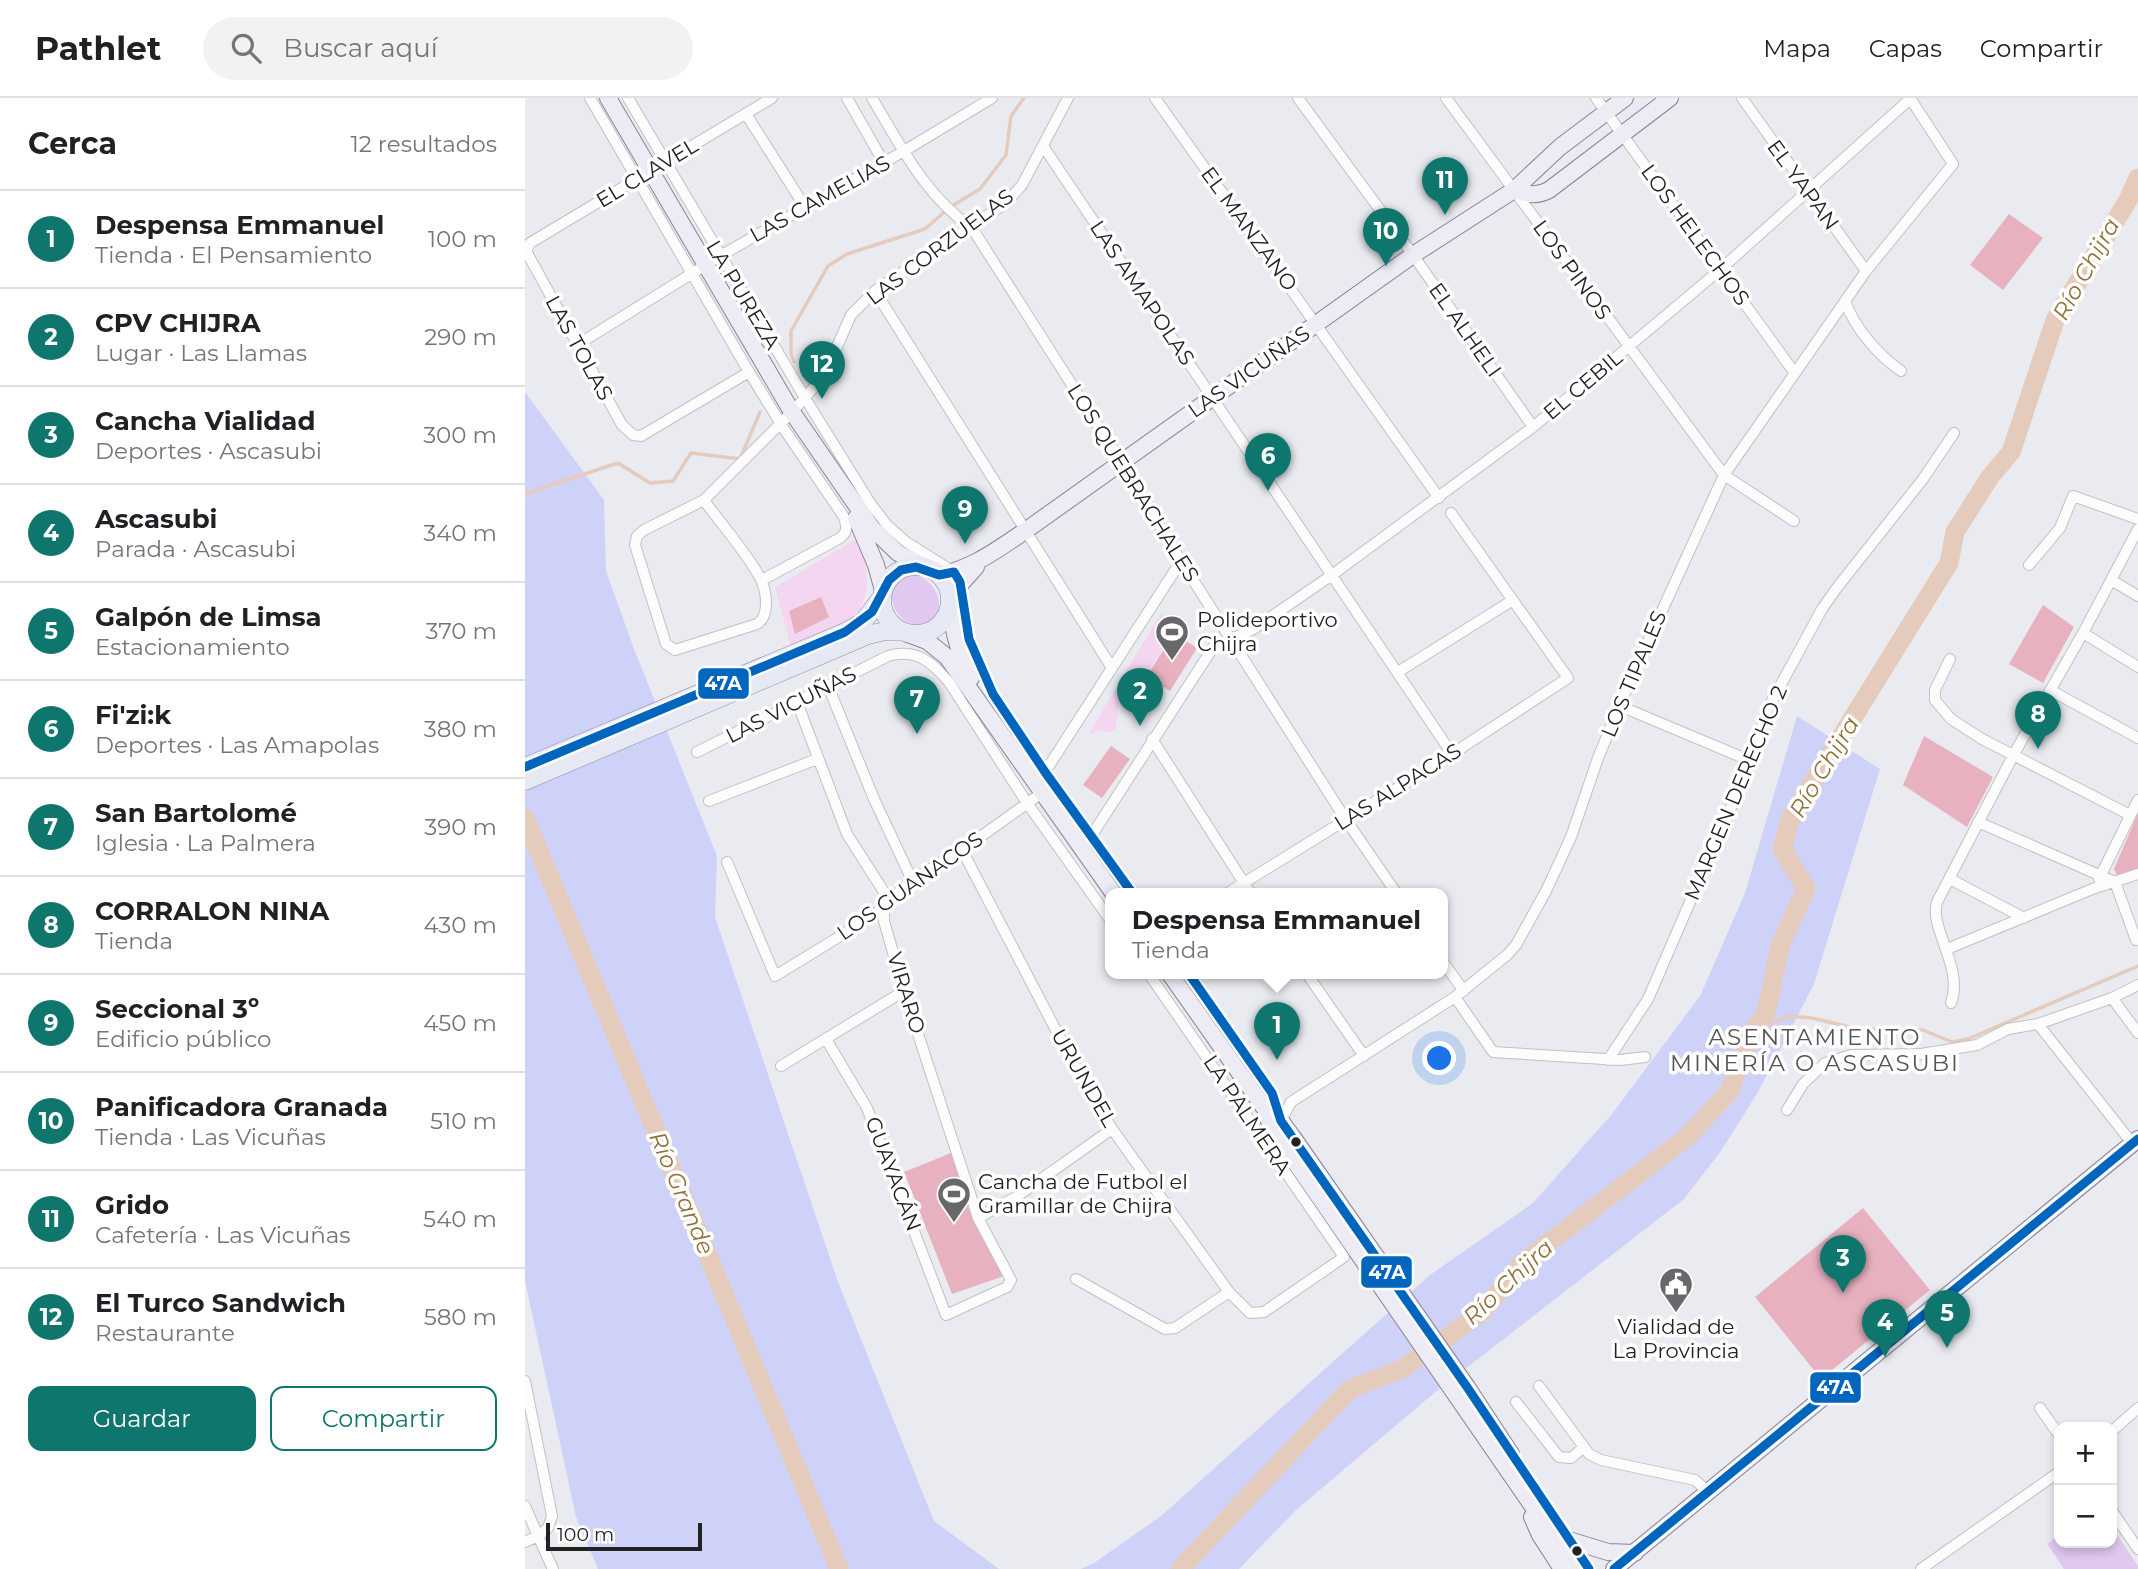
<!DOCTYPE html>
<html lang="es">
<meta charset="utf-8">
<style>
body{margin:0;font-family:Montserrat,sans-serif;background:#f2f2f2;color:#202124}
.controls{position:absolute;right:21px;bottom:21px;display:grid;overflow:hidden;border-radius:14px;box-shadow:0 4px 10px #0003}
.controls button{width:63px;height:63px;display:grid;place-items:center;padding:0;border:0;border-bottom:2px solid #e0e0e0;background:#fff;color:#202124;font:35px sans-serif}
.scale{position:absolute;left:21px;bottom:18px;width:156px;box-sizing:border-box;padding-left:7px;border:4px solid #222;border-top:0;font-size:19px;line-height:24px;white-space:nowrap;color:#222;-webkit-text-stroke:5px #fff;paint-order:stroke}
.you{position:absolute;left:915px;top:961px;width:24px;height:24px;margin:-18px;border:5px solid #fff;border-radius:50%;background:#1a73e8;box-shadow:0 0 0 10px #1a73e833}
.badge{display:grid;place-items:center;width:46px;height:46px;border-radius:50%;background:#0f766e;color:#fff;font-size:23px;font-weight:700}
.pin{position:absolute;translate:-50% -58px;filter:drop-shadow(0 2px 4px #0008)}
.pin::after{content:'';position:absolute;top:37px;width:24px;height:21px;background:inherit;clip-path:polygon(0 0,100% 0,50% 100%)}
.popup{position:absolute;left:580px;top:790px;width:343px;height:91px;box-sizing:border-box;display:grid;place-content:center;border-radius:14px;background:#fff;filter:drop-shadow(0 2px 5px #0005);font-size:23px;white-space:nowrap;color:#757577}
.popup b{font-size:26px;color:#202124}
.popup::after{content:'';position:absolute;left:50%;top:100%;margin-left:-14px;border:14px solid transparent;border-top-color:#fff}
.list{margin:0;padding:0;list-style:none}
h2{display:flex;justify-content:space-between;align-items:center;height:91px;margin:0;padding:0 28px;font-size:30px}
h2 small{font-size:23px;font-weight:400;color:#757577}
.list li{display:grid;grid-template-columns:46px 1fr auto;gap:21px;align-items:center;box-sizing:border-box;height:98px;padding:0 28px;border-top:2px solid #e0e0e0}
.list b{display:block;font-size:26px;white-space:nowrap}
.list p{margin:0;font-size:23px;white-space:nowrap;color:#757577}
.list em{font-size:23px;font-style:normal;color:#757577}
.actions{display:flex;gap:14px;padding:21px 28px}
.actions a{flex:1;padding:16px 0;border:2px solid #0f766e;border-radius:14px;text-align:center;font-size:24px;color:#0f766e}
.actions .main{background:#0f766e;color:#fff}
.icon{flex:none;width:38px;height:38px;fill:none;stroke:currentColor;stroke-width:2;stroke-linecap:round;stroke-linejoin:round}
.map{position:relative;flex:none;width:1613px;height:1471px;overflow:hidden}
header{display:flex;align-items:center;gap:42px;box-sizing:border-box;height:98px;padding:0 35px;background:#fff;border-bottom:2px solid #e0e0e0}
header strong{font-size:33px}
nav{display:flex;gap:38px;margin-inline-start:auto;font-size:24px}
.search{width:490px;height:63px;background:#f2f2f2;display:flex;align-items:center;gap:18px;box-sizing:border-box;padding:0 24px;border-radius:38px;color:#757577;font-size:26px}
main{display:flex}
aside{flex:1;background:#fff}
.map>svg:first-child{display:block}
</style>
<header>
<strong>Pathlet</strong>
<div class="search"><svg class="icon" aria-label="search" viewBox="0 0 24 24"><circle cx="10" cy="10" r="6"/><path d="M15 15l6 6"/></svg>Buscar aquí</div>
<nav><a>Mapa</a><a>Capas</a><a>Compartir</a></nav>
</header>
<main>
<aside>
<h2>Cerca<small>12 resultados</small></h2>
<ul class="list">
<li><span class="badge">1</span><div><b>Despensa Emmanuel</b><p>Tienda · El Pensamiento</p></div><em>100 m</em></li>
<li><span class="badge">2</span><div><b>CPV CHIJRA</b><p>Lugar · Las Llamas</p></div><em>290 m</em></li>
<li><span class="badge">3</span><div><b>Cancha Vialidad</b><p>Deportes · Ascasubi</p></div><em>300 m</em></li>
<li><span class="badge">4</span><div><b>Ascasubi</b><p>Parada · Ascasubi</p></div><em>340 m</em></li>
<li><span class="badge">5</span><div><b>Galpón de Limsa</b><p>Estacionamiento</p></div><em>370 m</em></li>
<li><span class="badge">6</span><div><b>Fi'zi:k</b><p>Deportes · Las Amapolas</p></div><em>380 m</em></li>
<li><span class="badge">7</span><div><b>San Bartolomé</b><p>Iglesia · La Palmera</p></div><em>390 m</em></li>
<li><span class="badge">8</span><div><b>CORRALON NINA</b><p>Tienda</p></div><em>430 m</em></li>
<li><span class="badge">9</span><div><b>Seccional 3º</b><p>Edificio público</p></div><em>450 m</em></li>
<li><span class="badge">10</span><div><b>Panificadora Granada</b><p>Tienda · Las Vicuñas</p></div><em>510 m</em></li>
<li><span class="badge">11</span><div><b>Grido</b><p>Cafetería · Las Vicuñas</p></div><em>540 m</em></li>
<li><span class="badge">12</span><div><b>El Turco Sandwich</b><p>Restaurante</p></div><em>580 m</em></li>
</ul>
<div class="actions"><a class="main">Guardar</a><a>Compartir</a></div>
</aside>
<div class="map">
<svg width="1613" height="1471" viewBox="0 0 1613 1471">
<rect width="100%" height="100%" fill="#eaebf0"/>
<path fill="#e0c8ef" d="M383 475C404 478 417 494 414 516L405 527C374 536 349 490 383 475Z
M1587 1429 1613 1468V1471H1539L1522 1446 1534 1437V1445H1587Z"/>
<path fill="#cfd2f8" d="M0 294 79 402 81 473 109 551 192 758 190 819 313 1184 409 1423 474 1471H73L51 1419 0 1183Z
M1272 618 1355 671 1289 886 1233 994 1196 1053 1159 1101 908 1296 771 1412 714 1471H556L569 1465 636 1418 905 1177 1008 1105 1087 1016 1175 898 1220 795Z"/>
<path fill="#f5d6f0" d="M333 440C345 474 351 510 312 531 298 539 281 543 266 549L250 489Z
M636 515 653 526 610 596 594 607 590 632 584 634 575 632 563 637Z"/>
<path fill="#e8b1c0" d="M1484 116 1518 140 1478 192 1445 167Z
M296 499 304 519 270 536 264 513Z
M1518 507 1549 529 1518 585 1484 566Z
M649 535 672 550 645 593 622 578Z
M1399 638 1468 679 1442 729 1378 687Z
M586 648 605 661 577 700 558 687Z
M1613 715V774L1592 778 1589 771Z
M431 1053 479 1178 427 1196 379 1074Z
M1338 1110 1405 1192 1296 1281 1230 1199Z"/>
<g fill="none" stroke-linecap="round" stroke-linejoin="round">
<path stroke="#e5cbbc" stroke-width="3.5" d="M269 264 266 256V233L303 168 322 156 400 131 425 109 455 91 481 57 486 18 499 0
M0 397 16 390 93 365 125 385 148 383 166 355 215 361 235 314
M1227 936 1262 918 1287 920 1334 931 1398 932 1427 944 1443 941 1613 868"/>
<path stroke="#e5cbbc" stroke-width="19" d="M0 720 314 1471
M655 1471 825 1291 877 1271 957 1214 997 1165 1161 1040 1204 994 1227 936 1241 915 1255 848 1281 791 1257 751 1265 721 1424 465 1430 434 1465 379 1486 354 1530 222 1603 102 1613 80"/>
<g stroke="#c1c1c3" stroke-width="12">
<path id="street" d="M65 0 224 274 259 331 319 419C322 429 323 434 315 440L237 482
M103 0 280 300 345 405 362 427 381 444 429 474 435 484 444 541 468 596 520 674 608 796
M322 0 359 65
M347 0C376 48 400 98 447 130L596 364 656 463 821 722 872 796
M630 0 914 400
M773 0 888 157 1008 329
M921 0 1199 377 1269 423
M1071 0 1269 274
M1217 0 1341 173
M221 16 280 109
M518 48 927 656
M350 193 587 570
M1320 203C1329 229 1353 257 1376 273
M52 247 195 158 379 53 467 0
M224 274 116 338 108 337 97 327 1 153 5 145 247 0
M179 402C195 425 223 456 235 480 242 493 245 518 232 526L150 552 141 546 110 447 112 438 119 432 179 402 267 314 299 278 326 217 350 193 481 105 497 87 543 0
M1504 467 1535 430 1548 398 1613 421
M1586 482 1613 498
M1558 535 1613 569
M1425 561 1410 592V602L1426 621 1457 641 1605 717
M873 574 988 502
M303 588 349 701 387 782
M1525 592 1613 640
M272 604 322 736 359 794V823L379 893 453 1120 486 1182 482 1189 421 1217 342 1010 301 941
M1095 608 1226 663
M627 641 726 796
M172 654 363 558C391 550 407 564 424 584L502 705 586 823
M520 674 656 463
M184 703 292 661
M1453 724 1590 784 1611 842
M554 748 567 737 689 548 727 532 807 477 1008 329 1196 171 1385 1
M437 752 546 961 587 1031 704 1194
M202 764 250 878 348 818 387 782 437 752 518 694
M1425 781 1499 820
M1574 781 1613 702
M701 796 927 656 1043 580 926 415
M1422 851 1570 790 1613 776
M918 864 939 893
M664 876 747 995 756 1023
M782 876 839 958
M930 899 968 954 1095 962 1120 959
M1587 900 1613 935
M1426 905C1439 869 1404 831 1412 804L1489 656 1558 535 1613 431
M1513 926 1607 1045
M1083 962 1123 901 1226 663 1242 612 1297 511 1311 491 1398 381 1429 335
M256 968 379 893
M1262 1012 1278 986 1300 965 1326 957 1396 956 1452 947 1483 931 1513 926 1587 900 1613 887
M752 1026 756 1023 766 1004 930 899 982 857 991 847 1021 793 1046 739 1073 660 1104 585 1199 377 1341 173 1428 66 1385 0
M453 1120 491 1099 587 1031
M551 1181 640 1231 650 1230 704 1194 725 1215 739 1214 819 1159 624 876
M0 1283 27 1418 23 1430 13 1438 28 1471
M1014 1288 1064 1356 1076 1362 1170 1382 1183 1394
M991 1304 1034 1359 1046 1360 1059 1349
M1515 1310 1534 1337
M1587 1333 1613 1310
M0 1408 13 1438 0 1444
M1587 1413 1613 1451
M1396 1471 1534 1374"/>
</g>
<g stroke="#87819c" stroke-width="18">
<path id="secondary" d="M83 0 267 314 347 430 373 455 404 471
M989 92C1003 96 1011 99 1024 92L1145 0
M331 420 351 467 358 492
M414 477C447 471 473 451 500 433L888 157 989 92 1035 49 1100 0
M425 498 451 469
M425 507C428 533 434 557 446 580
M383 536 402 543 422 559 589 796
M645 876 740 1011 746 1029 1051 1471
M740 1011 756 1023 767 1038 942 1289 986 1356
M1007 1419 1015 1437 1037 1471
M1044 1442 1083 1454 1110 1455
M1089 1471 1613 1041"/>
</g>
<g stroke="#868ba7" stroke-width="19">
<path id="primary" d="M357 502a34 34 0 1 1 68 0a34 34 0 1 1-68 0Z
M0 669 320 534 338 524 356 500
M0 683 343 537 360 533H375"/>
</g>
<use href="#street" stroke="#fcfcfd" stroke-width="10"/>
<use href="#secondary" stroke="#edecf5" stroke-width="16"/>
<use href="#primary" stroke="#e6e9f3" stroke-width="18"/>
<g stroke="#fff" stroke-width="14">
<path id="bus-1" d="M0 669 320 534 347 514 364 482 376 472 391 469 414 477 429 474 435 484 444 541 468 596 520 674 608 796
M664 876 747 995 756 1023 942 1289 1064 1471
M1089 1471 1613 1041"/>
</g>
<use href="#bus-1" stroke="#0065bd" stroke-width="9"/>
</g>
<defs>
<g id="stadium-pin" transform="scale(1.75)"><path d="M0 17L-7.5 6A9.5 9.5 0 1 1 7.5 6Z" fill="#68686a" stroke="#fff"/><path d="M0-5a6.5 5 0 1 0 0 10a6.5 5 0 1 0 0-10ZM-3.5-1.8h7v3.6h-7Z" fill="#fff"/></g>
<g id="civic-pin" transform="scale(1.75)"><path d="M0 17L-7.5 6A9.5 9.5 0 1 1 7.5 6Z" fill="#68686a" stroke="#fff"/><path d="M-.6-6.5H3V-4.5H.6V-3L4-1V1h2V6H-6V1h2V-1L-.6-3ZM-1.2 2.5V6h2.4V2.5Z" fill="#fff"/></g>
</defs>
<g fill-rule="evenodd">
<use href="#stadium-pin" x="647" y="534"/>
<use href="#stadium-pin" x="429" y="1096"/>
<use href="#civic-pin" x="1151" y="1186"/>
</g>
<g fill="#222" stroke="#fff" stroke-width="2.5">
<circle cx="771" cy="1044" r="6"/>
<circle cx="1052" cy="1453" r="6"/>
</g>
<g text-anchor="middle" stroke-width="7" stroke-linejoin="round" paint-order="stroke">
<g font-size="21" fill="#222" stroke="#fff">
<text transform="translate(122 75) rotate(-31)" y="7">EL CLAVEL</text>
<text transform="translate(1278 87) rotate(54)" y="7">EL YAPAN</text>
<text transform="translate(295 101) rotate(-29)" y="7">LAS CAMELIAS</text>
<text transform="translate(724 131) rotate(54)" y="7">EL MANZANO</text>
<text transform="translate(1170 137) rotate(54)" y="7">LOS HELECHOS</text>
<text transform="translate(415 149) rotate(-37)" y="7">LAS CORZUELAS</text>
<text transform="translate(1047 172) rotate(54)" y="7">LOS PINOS</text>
<text transform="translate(617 195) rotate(56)" y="7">LAS AMAPOLAS</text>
<text transform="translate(218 197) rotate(59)" y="7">LA PUREZA</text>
<text transform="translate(940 232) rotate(55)" y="7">EL ALHELI</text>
<text transform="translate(54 250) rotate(61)" y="7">LAS TOLAS</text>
<text transform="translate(724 274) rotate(-35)" y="7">LAS VICUÑAS</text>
<text transform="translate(1058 287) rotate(-40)" y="7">EL CEBIL</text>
<text transform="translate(608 385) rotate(58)" y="7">LOS QUEBRACHALES</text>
<text transform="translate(1109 576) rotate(-67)" y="7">LOS TIPALES</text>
<text transform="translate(266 607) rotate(-27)" y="7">LAS VICUÑAS</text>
<text transform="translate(873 689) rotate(-32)" y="7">LAS ALPACAS</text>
<text transform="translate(1211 695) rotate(-67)" y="7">MARGEN DERECHO 2</text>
<text transform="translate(385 788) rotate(-35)" y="7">LOS GUANACOS</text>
<text transform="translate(381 895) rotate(73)" y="7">VIRARO</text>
<text transform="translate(559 980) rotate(60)" y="7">URUNDEL</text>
<text transform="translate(722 1017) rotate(56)" y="7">LA PALMERA</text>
<text transform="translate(368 1076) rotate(69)" y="7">GUAYACÁN</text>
</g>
<g font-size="21" fill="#222" stroke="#fff" text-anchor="start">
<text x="672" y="529">Polideportivo<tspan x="672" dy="24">Chijra</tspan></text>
<text x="453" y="1091">Cancha de Futbol el<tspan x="453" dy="24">Gramillar de Chijra</tspan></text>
<text x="1151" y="1236" text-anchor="middle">Vialidad de<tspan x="1151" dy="24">La Provincia</tspan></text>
</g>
<g font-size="23" font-style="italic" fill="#907238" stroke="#fff">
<text transform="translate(1561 171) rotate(-61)" y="8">Río Chijra</text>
<text transform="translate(1299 669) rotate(-59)" y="8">Río Chijra</text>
<text transform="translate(157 1095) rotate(67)" y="8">Río Grande</text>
<text transform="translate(983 1184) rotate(-43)" y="8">Río Chijra</text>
</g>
<g font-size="23" letter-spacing="2" fill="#555" stroke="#fff">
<text x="1290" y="947">ASENTAMIENTO<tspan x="1290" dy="26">MINERÍA O ASCASUBI</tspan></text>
</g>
</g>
<g stroke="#fff" stroke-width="2.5">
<rect x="172" y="569" width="53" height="33" rx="7" fill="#0065bd"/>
<rect x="835" y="1157" width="53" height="34" rx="7" fill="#0065bd"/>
<rect x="1284" y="1273" width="53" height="33" rx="7" fill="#0065bd"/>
</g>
<g font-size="19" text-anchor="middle" font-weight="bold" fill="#fff">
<text x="198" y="592">47A</text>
<text x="862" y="1181">47A</text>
<text x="1310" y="1296">47A</text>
</g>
</svg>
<div class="controls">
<button>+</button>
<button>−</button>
</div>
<div class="scale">100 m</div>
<div class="you"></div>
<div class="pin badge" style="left:752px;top:962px">1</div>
<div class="popup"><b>Despensa Emmanuel</b>Tienda</div>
<div class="pin badge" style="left:615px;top:628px">2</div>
<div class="pin badge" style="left:1318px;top:1195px">3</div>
<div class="pin badge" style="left:1360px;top:1259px">4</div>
<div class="pin badge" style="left:1422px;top:1250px">5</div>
<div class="pin badge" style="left:743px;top:393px">6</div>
<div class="pin badge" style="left:392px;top:636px">7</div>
<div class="pin badge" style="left:1513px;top:651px">8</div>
<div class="pin badge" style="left:440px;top:446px">9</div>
<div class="pin badge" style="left:861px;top:168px">10</div>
<div class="pin badge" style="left:920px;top:117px">11</div>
<div class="pin badge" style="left:297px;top:301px">12</div>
</div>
</main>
